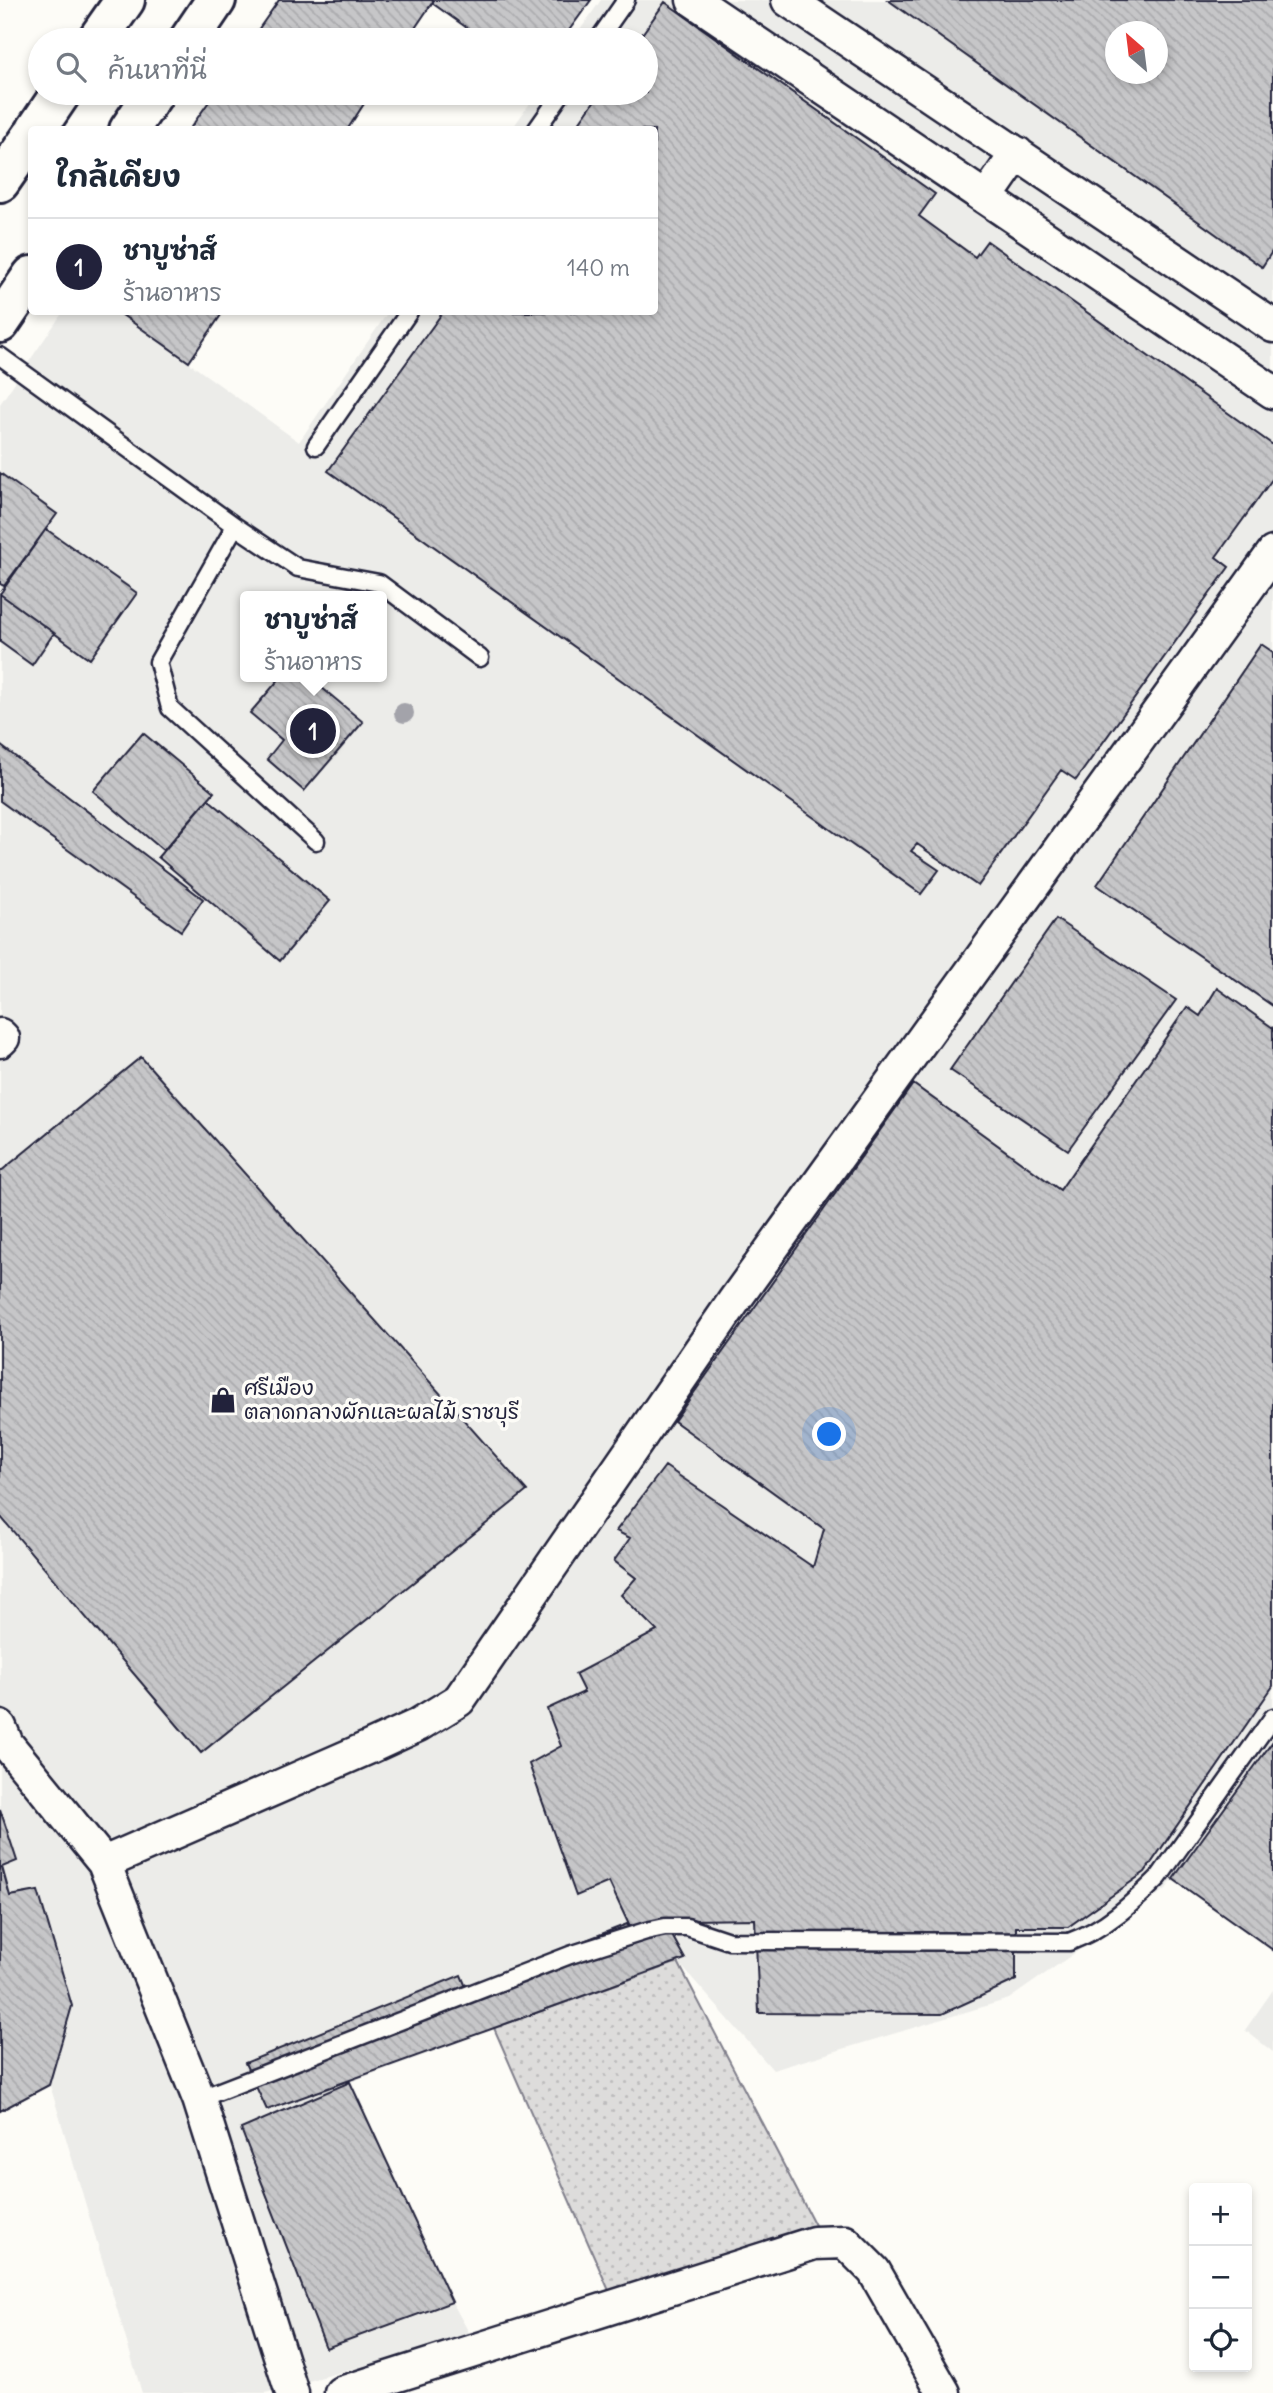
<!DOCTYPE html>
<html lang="th">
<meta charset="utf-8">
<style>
body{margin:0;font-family:Delius,"Playpen Sans Thai",sans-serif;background:#f2f2f3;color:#1f2937}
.controls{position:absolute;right:21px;bottom:21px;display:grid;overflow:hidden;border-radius:7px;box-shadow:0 4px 10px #0003}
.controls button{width:63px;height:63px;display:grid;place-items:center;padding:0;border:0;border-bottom:2px solid #e0e1e3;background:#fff;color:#1f2937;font:35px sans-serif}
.compass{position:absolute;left:1105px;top:21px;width:63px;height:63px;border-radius:50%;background:#fff;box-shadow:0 4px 10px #0003;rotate:332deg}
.you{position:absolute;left:830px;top:1435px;width:24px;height:24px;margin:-18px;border:5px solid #fff;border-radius:50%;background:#1a73e8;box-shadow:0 0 0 10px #1a73e833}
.badge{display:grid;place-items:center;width:46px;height:46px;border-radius:50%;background:#22223b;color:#fff;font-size:23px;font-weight:700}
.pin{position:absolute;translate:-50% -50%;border:4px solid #fff;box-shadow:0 2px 7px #0006}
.popup{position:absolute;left:240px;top:591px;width:147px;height:91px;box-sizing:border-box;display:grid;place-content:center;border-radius:7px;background:#fff;filter:drop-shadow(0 2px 5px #0005);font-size:23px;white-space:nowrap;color:#747a83}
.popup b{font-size:26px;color:#1f2937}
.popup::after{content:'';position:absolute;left:50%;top:100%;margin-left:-14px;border:14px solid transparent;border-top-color:#fff}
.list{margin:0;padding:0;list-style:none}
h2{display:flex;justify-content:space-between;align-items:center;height:91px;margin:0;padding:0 28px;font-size:30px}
h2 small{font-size:23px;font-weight:400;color:#747a83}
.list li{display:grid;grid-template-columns:46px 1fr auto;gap:21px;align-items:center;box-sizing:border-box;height:98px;padding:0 28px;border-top:2px solid #e0e1e3}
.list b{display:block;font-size:26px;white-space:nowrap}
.list p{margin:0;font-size:23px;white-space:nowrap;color:#747a83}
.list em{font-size:23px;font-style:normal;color:#747a83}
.icon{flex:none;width:38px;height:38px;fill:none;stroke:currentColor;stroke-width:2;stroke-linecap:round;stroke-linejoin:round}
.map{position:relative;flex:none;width:1273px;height:2393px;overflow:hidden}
.search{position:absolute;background:#fff;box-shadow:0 4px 10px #0003;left:28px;top:28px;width:630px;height:77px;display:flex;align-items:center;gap:18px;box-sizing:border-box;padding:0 24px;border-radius:38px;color:#747a83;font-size:26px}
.panel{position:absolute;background:#fff;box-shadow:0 4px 10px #0003;left:28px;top:126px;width:630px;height:189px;border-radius:7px}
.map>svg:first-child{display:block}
</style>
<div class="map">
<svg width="1273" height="2393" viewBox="0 0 1273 2393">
<defs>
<pattern id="grass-dots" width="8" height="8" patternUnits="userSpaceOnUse" patternTransform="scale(1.75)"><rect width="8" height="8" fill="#dddcdb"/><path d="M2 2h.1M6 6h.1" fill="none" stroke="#bdbcbd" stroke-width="1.8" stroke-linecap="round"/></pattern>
<pattern id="building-back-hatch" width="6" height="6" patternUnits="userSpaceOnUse" patternTransform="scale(1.75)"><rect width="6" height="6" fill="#c6c6c8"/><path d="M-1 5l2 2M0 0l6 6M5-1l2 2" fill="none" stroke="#aaaaad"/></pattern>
</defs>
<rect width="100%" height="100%" fill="#fdfcf7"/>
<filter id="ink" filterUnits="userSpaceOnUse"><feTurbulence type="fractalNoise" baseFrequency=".0143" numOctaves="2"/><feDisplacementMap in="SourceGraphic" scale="14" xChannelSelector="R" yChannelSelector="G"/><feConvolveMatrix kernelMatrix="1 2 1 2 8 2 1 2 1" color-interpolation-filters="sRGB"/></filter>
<g filter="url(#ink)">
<path fill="#ecece9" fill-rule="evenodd" d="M601 0H1273V1741L1166 1889 1009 1999 773 2070 678 1962 350 2082 452 2302 471 2336 265 2393H142L50 2085 0 2111V404L63 312H118L299 442 388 312H654V130L512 129 537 93H646V40H573ZM1116 32H1158V74H1116ZM245 596H381V677H245Z
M1273 1990V2052L1245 2030Z"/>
<path fill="url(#grass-dots)" stroke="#807f8b" stroke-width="2" d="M678 1962 817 2229 610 2293 494 2028Z"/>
<path fill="url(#building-back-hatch)" stroke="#22223b" stroke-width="2" fill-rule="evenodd" d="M279 0H434L407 40H251Z
M434 0H591L562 40H484L432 3Z
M888 0H1273V250L1262 267ZM1116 32H1158V74H1116Z
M665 2 935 194 919 216 975 257 987 241 1273 445V478L1216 557 1229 567 1076 780 1061 770 978 886 917 844 911 851 939 870 921 894 328 471 443 312H654V130H574L600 93H646V40H638Z
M215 93H371L347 130H189Z
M118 312H223L189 362Z
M0 473 57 514 4 586 0 584Z
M46 529 137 593 90 659 0 594Z
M0 594 54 633 32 665 0 642Z
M1261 644 1273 652V1006L1097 885Z
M281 677H309L363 722 304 791 267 759 282 740 250 713Z
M143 733 214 792 164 851 93 791Z
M0 745 203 899 181 931 0 801Z
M208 799 330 901 280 961 158 857Z
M1056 919 1176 1000 1068 1150 950 1070Z
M1217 988 1273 1028V1686L1145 1872 1068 1927H1016V1980L942 2014 759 2013 755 1919 692 1920 637 1942 609 1882 576 1896 529 1764 561 1746 547 1709 584 1692 575 1674 657 1631 621 1595 636 1578 614 1561 630 1538 616 1531 665 1466 813 1567 824 1529 674 1421 913 1084 1060 1190 1187 1007 1200 1016Z
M141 1057 527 1491 201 1753 0 1516V1172Z
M1273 1741V1950L1173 1879Z
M0 1809 17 1861 2 1867 10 1896 38 1891 72 2006 49 2085 0 2111Z
M627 1924 637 1942 669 1930 685 1959 267 2110 245 2063 461 1975 466 1987Z
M350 2082 452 2302 326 2348 241 2129Z"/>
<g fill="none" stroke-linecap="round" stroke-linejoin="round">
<g stroke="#22223b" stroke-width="21">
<path id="service" d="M598 40 626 0
M536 130 562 93
M0 356 235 526 298 568 379 583 480 658
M316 446 409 312
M235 526 158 662 170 708 316 841
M199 2099 570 1955 646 1931 665 1927H687L729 1941 1069 1942C1105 1929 1132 1904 1159 1877L1273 1717"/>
</g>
<g stroke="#22223b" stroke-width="37">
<path id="minor" d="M693 0 1273 392
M788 0 1273 326
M986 198 1017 153
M0 1035 3 1038 0 1041
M0 1727 7 1744 104 1863 199 2099 292 2393
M104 1863 370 1747 418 1725 459 1700 734 1301 1273 553
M341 2393 814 2243 845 2242 874 2271 944 2393"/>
</g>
<g stroke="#22223b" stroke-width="44">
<path id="secondary" d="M97 40 125 0
M189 40 216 0
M36 130 61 93
M129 130 154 93
M0 182 32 136
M0 323 32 276"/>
</g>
<use href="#service" stroke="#fdfcf7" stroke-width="16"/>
<use href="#minor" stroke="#fdfcf7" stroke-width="32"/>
<use href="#secondary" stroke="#fdfcf7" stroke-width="38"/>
</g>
<circle fill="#a3a3aa" cx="404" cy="713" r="10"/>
</g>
<defs>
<g id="shop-bare" transform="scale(2.1)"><path d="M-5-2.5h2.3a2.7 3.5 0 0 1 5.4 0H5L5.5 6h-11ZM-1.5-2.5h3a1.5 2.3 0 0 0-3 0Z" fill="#22223b" stroke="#fdfcf7" stroke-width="2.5" paint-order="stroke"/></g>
</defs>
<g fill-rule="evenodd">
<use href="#shop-bare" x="223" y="1400"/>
</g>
<g text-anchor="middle" stroke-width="7" stroke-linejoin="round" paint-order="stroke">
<g font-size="21" fill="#22223b" stroke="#fdfcf7" text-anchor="start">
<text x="244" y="1395">ศรีเมือง<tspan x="244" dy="24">ตลาดกลางผักและผลไม้ ราชบุรี</tspan></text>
</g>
</g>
</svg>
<div class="controls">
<button>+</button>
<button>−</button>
<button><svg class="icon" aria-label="locate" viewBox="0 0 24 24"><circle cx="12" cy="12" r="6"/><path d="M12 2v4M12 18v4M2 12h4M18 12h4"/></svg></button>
</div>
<svg class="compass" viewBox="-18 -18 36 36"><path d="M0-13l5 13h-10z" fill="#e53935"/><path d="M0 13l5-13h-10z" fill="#747a83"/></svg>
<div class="you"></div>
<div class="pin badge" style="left:313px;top:731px">1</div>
<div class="popup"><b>ชาบูซ่าส์</b>ร้านอาหาร</div>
<div class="search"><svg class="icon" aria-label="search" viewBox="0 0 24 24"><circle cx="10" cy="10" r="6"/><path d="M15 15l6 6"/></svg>ค้นหาที่นี่</div>
<section class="panel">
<h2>ใกล้เคียง<small></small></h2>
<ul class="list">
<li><span class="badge">1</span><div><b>ชาบูซ่าส์</b><p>ร้านอาหาร</p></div><em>140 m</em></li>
</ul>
</section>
</div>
